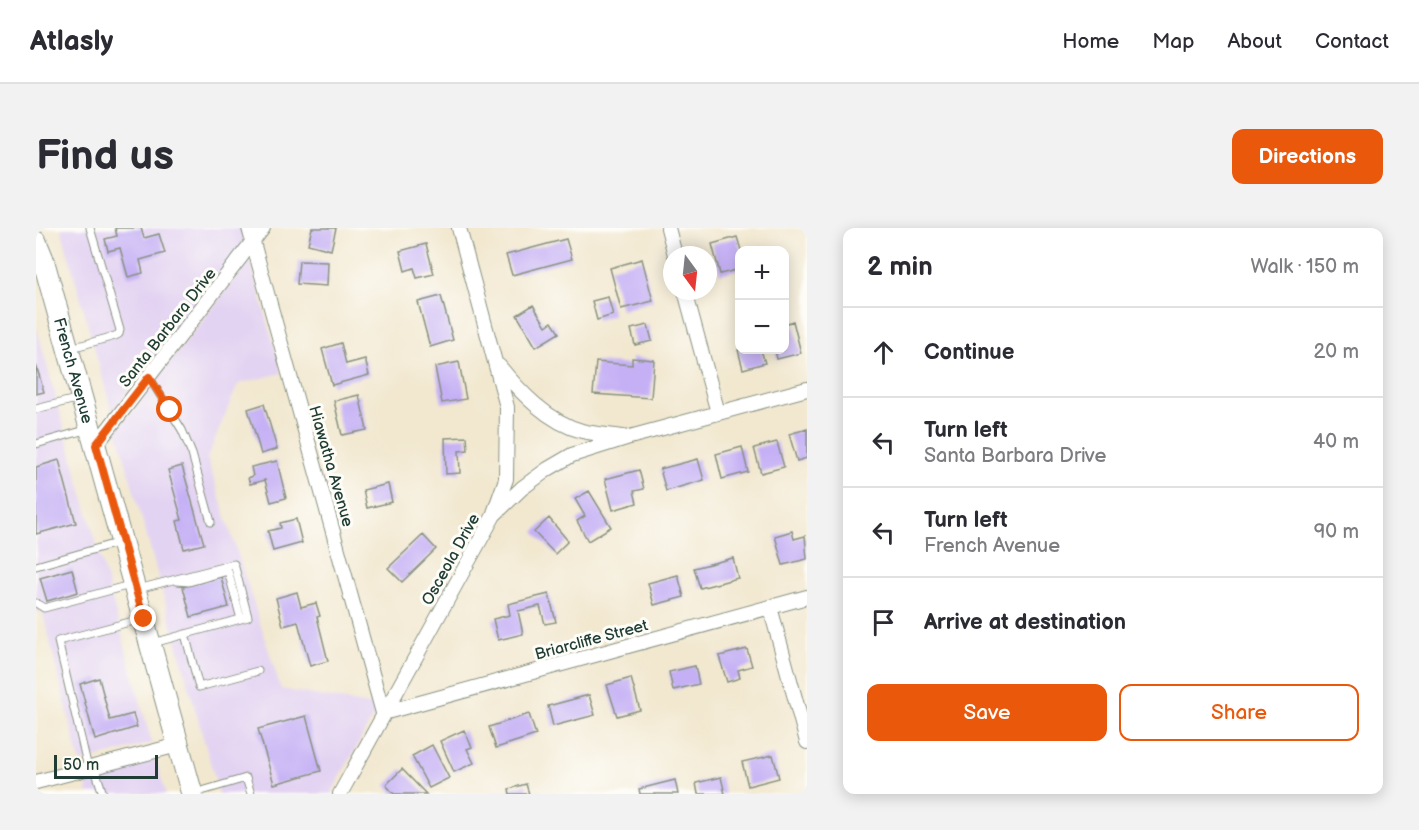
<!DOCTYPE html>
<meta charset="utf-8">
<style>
body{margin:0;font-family:"Balsamiq Sans",sans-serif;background:#f2f2f3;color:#2b2b33}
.controls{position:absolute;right:18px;top:18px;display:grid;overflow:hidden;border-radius:12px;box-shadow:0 3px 15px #0003}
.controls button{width:54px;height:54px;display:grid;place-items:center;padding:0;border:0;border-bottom:2px solid #e1e1e2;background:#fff;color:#2b2b33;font:30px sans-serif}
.compass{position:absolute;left:627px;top:18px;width:54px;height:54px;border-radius:50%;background:#fff;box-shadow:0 3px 15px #0003;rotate:165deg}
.scale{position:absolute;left:18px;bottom:15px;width:104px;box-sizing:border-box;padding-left:6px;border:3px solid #1f3d34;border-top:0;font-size:16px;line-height:21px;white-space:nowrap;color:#1f3d34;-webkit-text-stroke:4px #fdfcf7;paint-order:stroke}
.stop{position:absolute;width:18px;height:18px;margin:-14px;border:4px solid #ea580c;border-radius:50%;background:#fff}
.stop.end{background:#ea580c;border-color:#fff;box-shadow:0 2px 6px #0008}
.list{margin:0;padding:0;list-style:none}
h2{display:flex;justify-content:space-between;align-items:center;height:78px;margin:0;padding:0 24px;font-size:26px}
h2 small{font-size:20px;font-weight:400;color:#7c7c81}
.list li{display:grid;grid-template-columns:39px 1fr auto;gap:18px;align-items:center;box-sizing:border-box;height:90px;padding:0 24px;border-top:2px solid #e1e1e2}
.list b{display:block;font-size:22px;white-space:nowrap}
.list p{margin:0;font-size:20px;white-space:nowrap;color:#7c7c81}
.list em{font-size:20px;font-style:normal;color:#7c7c81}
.actions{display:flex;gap:12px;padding:18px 24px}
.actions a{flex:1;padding:14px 0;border:2px solid #ea580c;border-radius:12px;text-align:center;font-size:21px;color:#ea580c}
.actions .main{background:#ea580c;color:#fff}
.icon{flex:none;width:33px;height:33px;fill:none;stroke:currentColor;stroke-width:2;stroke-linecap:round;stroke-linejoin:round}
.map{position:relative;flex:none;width:771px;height:566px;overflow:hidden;border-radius:12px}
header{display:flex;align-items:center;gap:36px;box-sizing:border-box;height:84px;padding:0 30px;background:#fff;border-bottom:2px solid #e1e1e2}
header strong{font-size:28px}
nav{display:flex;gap:33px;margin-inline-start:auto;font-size:21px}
.intro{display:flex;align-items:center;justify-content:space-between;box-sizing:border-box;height:144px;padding:0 36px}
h1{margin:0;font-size:42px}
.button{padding:15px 27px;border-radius:12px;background:#ea580c;color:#fff;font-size:21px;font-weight:700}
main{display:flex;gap:36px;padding:0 36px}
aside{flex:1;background:#fff;border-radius:12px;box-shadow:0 3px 15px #0003}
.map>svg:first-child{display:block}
</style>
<header>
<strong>Atlasly</strong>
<nav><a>Home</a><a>Map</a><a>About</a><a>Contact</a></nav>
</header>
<div class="intro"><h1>Find us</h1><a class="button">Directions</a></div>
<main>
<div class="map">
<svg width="771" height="566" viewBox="0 0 771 566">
<rect width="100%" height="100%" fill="#fdfcf7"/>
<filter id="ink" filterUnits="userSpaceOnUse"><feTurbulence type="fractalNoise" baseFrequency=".0167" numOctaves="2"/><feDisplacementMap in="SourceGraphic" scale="12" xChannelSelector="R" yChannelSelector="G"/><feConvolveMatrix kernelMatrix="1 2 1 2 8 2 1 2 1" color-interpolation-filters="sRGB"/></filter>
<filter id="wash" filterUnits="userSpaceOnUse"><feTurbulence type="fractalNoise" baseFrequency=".008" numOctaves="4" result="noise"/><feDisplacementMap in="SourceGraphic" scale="24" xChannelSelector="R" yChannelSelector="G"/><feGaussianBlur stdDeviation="1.35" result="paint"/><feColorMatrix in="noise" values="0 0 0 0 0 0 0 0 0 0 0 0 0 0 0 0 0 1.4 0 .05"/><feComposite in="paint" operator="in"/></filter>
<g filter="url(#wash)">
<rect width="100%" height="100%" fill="#f2e8d0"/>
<path fill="#e3d3f2" d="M25 0H205L209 13 76 184Z
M214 31 246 145 202 156 171 230 245 461 338 478 340 483 295 566H183L81 202Z
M0 98 116 515 44 534 6 382 0 384Z
M120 531 130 566H52L48 549Z"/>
<g id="blocks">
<path fill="#c5b0f5" d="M79 0H105L108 10 123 6 129 25 104 32 107 45 92 49 84 20 72 23 69 11 81 8Z
M276 0H300L295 22 272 16Z
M701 9 705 22 704 41 684 46 676 16Z
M530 11 536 31 476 47 470 27Z
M390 16 398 46 381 50 378 40 369 43 364 23Z
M606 31 617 73 585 81 574 40Z
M263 33 292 34 291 58 261 56Z
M405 68 417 112 394 119 382 74Z
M572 69 577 87 561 92 556 73Z
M497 77 510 98 516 94 523 105 500 119 481 87Z
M757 93 765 125 741 131 739 122H748V96Z
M612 97 616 113 599 117 595 101Z
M305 115 310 136 329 131 333 147 296 157 286 121Z
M702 122H725L729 135 707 141Z
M596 130 618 132 615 170 557 166 560 134 596 137Z
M423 134 430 171 406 175 399 139Z
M0 137 8 164 0 166Z
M323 167 331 202 306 207 298 173Z
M228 176 241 221 225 226 212 181Z
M771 201V230L761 233 753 206Z
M431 209 432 222 423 223 424 245 410 246 409 210Z
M741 214 748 239 725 245 718 220Z
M706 219 712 244 686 251 680 226Z
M662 231 668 252 630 263 624 241Z
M23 232 40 295 0 306V239Z
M241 233 250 270 235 274 229 252 214 256 212 250 217 248 215 239Z
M146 238 168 316 148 321 141 293 146 292 132 242Z
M603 242 608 261 598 263 601 275 577 282 569 251Z
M352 256 356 274 331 280 327 262Z
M553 263 575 299 552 313 541 293 549 288 539 271Z
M513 290 532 313 519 326 498 304Z
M260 291 266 315 237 323 232 303 245 300 244 295Z
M756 303 758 311 769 308 771 331 747 337 739 308Z
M387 307 400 321 366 354 352 340Z
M697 330 702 350 664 360 658 340Z
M36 341 42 364 11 373 4 350Z
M642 347 648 369 618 377 612 355Z
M185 349 193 379 155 389 147 359Z
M261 364 265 379 280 375 284 388 281 389 292 433 274 438 262 394 247 398 240 370Z
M513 366 520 394 509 396 504 378 482 383 487 406 462 412 457 391 474 387 472 376Z
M711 421 716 438 702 442 704 450 691 454 683 428Z
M659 438 663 456 637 462 633 444Z
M63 450 74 492 97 486 101 499 59 512 44 456Z
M595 450 604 482 581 488 571 457Z
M553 467 559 487 517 498 512 478Z
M493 486 500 507 460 520 453 499Z
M270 488 285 543 238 556 222 501Z
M428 502 436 519 431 521 438 535 418 544 404 513Z
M396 517 413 550 393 560 376 528Z
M737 527 743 550 712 558 706 534Z
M366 541 390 566H358L350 557Z
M685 549 689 566H662L660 555Z
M639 552 642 566H604L603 561Z
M490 556 493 566H474L473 561Z"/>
</g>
</g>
<g filter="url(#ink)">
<use href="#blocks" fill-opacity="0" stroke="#889282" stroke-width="1.5"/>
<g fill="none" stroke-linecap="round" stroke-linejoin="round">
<g stroke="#889282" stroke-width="9">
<path id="service" d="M35 120 79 108 83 106 84 102 54 0
M113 149 146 202 156 226 175 294
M0 181 44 170
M0 216 53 201
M0 338 84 314
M141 353 153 354 192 343 205 391
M102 361 198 336 212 389 117 415
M0 375 8 380 94 357
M149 406 163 459 222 443
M58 538 67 566
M52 540 22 413 105 391
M159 565 210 550 215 566"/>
</g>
<g stroke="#889282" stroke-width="16">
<path id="minor" d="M213 0 347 485 771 369
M423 0 471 179 470 251 458 285
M632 0 639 27
M649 63 682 185
M463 138C484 164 512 194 546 203 559 206 574 207 587 209
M60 217 227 0
M734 379 771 514
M0 554 142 517
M304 566 458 287 486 260 512 241 536 227 590 210 771 161"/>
</g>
<g stroke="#889282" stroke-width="23">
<g id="primary">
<path id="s1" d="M0 14 7 31 156 566"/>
</g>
</g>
<use href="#service" stroke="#fff" stroke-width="7"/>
<use href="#minor" stroke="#fff" stroke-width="14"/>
<use href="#primary" stroke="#fff" stroke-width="21"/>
</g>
</g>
<g fill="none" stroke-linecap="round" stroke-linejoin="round" filter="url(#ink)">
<path stroke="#ea580c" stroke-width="8" d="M108 391 60 217 113 149 134 182"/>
</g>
<g text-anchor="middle" stroke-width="6" stroke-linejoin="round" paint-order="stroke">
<g font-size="16" fill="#1f3d34" stroke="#fdfcf7">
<text transform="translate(131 99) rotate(-52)" y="6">Santa Barbara Drive</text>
<text dy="6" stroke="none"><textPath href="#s1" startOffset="134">French Avenue</textPath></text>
<text transform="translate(296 238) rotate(74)" y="6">Hiawatha Avenue</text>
<text transform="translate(414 331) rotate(-61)" y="6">Osceola Drive</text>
<text transform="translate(555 411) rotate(-15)" y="6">Briarcliffe Street</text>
</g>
</g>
</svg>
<div class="controls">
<button>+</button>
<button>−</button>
</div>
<svg class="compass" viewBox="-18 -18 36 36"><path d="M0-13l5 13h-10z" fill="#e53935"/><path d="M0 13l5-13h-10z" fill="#7c7c81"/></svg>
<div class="scale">50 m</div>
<div class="stop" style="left:134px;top:182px"></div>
<div class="stop end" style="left:108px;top:391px"></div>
</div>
<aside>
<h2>2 min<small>Walk · 150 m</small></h2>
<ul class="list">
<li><svg class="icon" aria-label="ahead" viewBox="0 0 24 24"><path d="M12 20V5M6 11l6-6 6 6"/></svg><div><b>Continue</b></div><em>20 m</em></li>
<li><svg class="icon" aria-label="left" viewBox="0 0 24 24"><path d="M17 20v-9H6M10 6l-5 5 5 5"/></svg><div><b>Turn left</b><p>Santa Barbara Drive</p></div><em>40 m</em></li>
<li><svg class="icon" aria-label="left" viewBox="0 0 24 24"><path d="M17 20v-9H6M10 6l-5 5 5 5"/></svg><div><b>Turn left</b><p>French Avenue</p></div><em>90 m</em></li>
<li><svg class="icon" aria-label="arrive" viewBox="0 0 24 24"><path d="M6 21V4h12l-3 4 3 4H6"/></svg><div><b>Arrive at destination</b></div></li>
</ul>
<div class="actions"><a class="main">Save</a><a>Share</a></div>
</aside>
</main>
